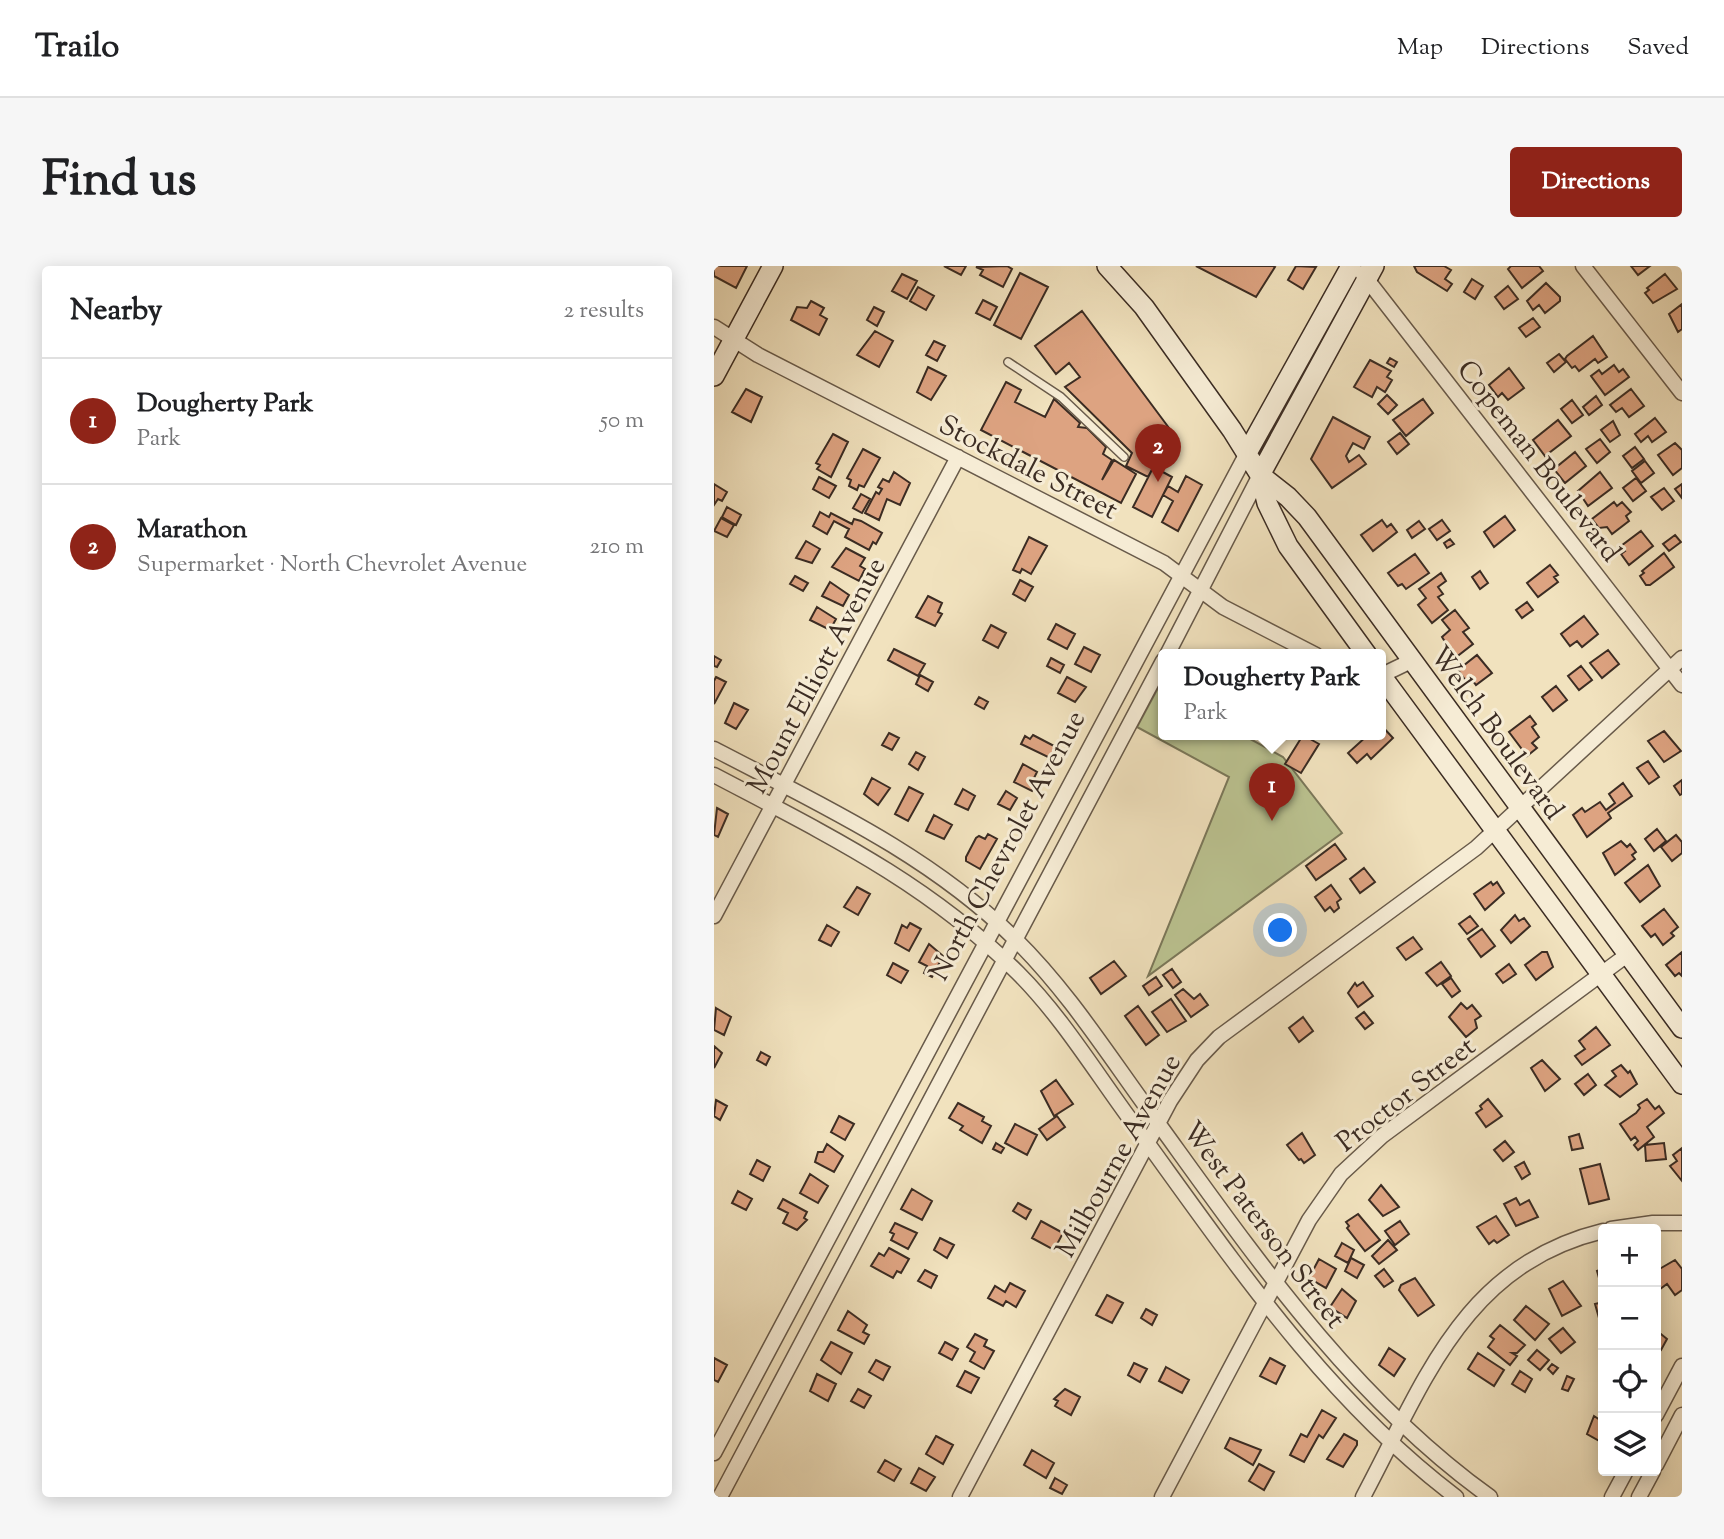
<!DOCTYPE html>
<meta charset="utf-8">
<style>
body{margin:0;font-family:"Sorts Mill Goudy",serif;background:#f6f6f6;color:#202124}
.controls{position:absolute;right:21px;bottom:21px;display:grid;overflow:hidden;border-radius:7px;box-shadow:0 4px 18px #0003}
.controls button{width:63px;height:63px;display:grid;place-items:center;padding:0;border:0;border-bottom:2px solid #e0e0e0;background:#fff;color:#202124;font:35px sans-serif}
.you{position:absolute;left:567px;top:665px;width:24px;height:24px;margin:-18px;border:5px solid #fff;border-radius:50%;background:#1a73e8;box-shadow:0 0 0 10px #1a73e833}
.badge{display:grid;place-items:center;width:46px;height:46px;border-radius:50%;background:#8f2418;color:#fff;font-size:23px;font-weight:700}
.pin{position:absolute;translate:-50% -58px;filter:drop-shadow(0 2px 4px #0008)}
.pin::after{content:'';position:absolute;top:37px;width:24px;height:21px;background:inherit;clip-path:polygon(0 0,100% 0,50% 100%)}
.popup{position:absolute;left:444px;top:383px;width:228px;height:91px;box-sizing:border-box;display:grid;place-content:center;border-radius:7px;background:#fff;filter:drop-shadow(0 2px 5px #0005);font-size:23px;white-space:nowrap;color:#757577}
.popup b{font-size:26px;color:#202124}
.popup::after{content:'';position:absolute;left:50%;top:100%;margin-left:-14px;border:14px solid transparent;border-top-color:#fff}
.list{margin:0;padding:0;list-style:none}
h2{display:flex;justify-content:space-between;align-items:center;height:91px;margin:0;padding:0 28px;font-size:30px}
h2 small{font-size:23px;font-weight:400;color:#757577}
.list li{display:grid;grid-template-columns:46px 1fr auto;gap:21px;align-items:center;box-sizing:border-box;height:126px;padding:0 28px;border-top:2px solid #e0e0e0}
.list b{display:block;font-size:26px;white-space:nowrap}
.list p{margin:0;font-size:23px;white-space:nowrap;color:#757577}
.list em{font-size:23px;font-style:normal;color:#757577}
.icon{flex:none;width:38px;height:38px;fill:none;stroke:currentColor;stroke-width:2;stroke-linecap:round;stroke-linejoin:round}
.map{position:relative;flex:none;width:968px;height:1231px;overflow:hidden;border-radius:7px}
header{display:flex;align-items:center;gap:42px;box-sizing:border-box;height:98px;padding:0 35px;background:#fff;border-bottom:2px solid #e0e0e0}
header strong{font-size:33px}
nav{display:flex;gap:38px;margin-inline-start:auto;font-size:24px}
.intro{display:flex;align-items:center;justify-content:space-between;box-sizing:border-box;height:168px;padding:0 42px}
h1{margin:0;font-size:49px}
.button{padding:18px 32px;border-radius:7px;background:#8f2418;color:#fff;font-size:24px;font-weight:700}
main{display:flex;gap:42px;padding:0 42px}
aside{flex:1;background:#fff;border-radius:7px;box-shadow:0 4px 18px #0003}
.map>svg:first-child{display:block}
</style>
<header>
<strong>Trailo</strong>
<nav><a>Map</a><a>Directions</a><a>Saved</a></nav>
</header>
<div class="intro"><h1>Find us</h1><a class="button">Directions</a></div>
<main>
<aside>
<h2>Nearby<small>2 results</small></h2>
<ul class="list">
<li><span class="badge">1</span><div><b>Dougherty Park</b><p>Park</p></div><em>50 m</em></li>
<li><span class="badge">2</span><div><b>Marathon</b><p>Supermarket · North Chevrolet Avenue</p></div><em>210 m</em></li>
</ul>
</aside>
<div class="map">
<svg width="968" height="1231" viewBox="0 0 968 1231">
<rect width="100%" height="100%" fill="#f1e2be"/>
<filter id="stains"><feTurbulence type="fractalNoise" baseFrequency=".00286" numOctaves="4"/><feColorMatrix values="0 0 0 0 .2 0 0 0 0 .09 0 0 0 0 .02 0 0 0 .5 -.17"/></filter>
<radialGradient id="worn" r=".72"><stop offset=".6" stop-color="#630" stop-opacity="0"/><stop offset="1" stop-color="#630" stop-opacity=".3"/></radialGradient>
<path fill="#bbc391" stroke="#7b785a" stroke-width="2" d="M444 422 449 425V469H529L569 491 628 567 434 710 515 511 423 461Z"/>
<path fill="#dda381" stroke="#3b2c23" stroke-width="2" d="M0 0H33L22 22 0 10Z
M230 0H252L247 9Z
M293 0 298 3 289 21 266 9 269 4 262 1Z
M482 0H559L561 1 542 31Z
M582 0 602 1 589 23 574 14Z
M700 0H730L737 4 731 13 738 18 733 25 703 6Z
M797 0H825L829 5 808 22 794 3Z
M917 0H936L924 9Z
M306 7 334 21 307 73 280 59Z
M188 8 203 15 193 33 178 25Z
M951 8 963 23 939 37 931 27 935 24 933 22Z
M758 13 769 20 761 33 750 26Z
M832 17 846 31V35L831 47 825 39 819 44 813 35Z
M794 20 804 33 790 43 781 31Z
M204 21 220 30 212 44 196 35Z
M269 34 283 41 276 54 262 47Z
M97 35 110 42 106 49 113 53 105 69 77 54 83 41 93 42Z
M968 38V63L964 66 955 48Z
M160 41 170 46 163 60 153 54Z
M368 45 458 166 434 211 412 200 418 187 351 121 366 111 355 97 342 108 321 80Z
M819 52 826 61 812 71 805 62Z
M161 65 179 75 165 101 143 89Z
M879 70 893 91 884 97 881 93 865 105 861 100 858 102 851 93 853 90Z
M220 75 231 80 223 95 212 89Z
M845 88 852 96 840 106 833 97Z
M676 92 683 96 680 101 673 97Z
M656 94 677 105 673 111 678 114 671 126 663 121 658 131 640 121Z
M900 99 905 106 909 103 915 111 891 129 877 110 885 104 888 108Z
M214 101 232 110 217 134 203 126Z
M795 102 810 122 794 134 788 127 784 131 775 119Z
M292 116 307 124 301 136 331 151 340 133 366 157 364 161 373 162 392 181 389 188 398 194 388 214 400 194 422 208 407 237 267 164Z
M32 123 48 131 37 156 18 146Z
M917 123 930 140 915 151 908 142 902 146 896 139Z
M673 129 683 139 674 148 664 138Z
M882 130 888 139 875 149 869 141Z
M709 133 719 147 692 170 679 154Z
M858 134 869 149 858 157 847 143Z
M619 151 656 171 650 183 639 177 632 190 635 196 645 189 652 198 618 222 597 193Z
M941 152 952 166 938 176 934 170 927 176 921 168Z
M844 154 857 170 831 190 819 174Z
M899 155 906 169 896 176 887 164Z
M686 167 695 178 683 188 674 176Z
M119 168 134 176 117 211 103 203 106 199 102 197Z
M886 173 896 186 883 197 872 183Z
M961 177 968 184V202L959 209 944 189Z
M921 181 930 193 918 202 909 190Z
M149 183 166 192 150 221 145 219 143 224 135 220 137 214 133 212Z
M448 184 456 188 447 205 458 211 438 251 419 241Z
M861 186 872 200 851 217 840 203Z
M931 195 940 207 927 217 918 205Z
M180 206 196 217 186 239 173 233 165 254 151 247 162 226 165 228 168 223 164 221 169 213 175 216Z
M886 206 898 222 874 240 864 225Z
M472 210 488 219 464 265 448 256 459 235 449 229 454 220 464 226Z
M105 211 122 220 115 232 99 223Z
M922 212 932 225 919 235 909 222Z
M0 218 13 226 8 235 4 233 0 239Z
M968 218V232L961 223Z
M950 222 960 235 948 244 937 231Z
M147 228 156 233 148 247 139 242Z
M900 236 903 240 908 236 917 246 912 250 915 255 898 268 893 261 885 262 878 253Z
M13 241 27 249 22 259 8 251Z
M106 246 115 251 117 247 138 258 140 253 147 255 168 267 162 278 159 276 155 284 131 271 135 263 120 255 113 268 99 260Z
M791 250 801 264 780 281 770 266Z
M7 252 20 259 13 271 0 265Z
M668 254 673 261 677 258 683 266 659 285 647 269Z
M728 254 736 265 723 274 715 263Z
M705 255 711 263 698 272 693 264Z
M927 265 939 280 915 299 907 288 911 285 907 280Z
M961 269 967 276 955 285 949 278Z
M315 271 333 280 317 308 308 303 306 307 299 304Z
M736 273 740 278 733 282 730 277Z
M92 275 106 283 98 297 82 292Z
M132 282 151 292 146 300 151 303 145 315 118 301Z
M950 287 960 301 936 319H932L926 310 930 307 928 305Z
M701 288 715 307 692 323 688 318 684 320 674 307Z
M836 299 844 309 840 311 844 316 824 331 813 317Z
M766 305 774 317 766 323 758 311Z
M727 307 732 315 724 321 729 328 724 331 734 344 718 357 704 339 712 332 705 323Z
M81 310 94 317 89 325 76 318Z
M306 314 319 321 311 335 299 328Z
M116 316 135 329 129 340 108 330Z
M214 330 228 337 224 346 228 348 221 360 202 351Z
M813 336 819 344 808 352 802 344Z
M103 341 122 353 116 364 96 354Z
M741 344 755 362 749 366 759 378 741 392 728 371 736 364 728 354Z
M870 350 884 368 868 381 863 375 856 380 847 368Z
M342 358 361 368 353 383 334 373Z
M277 359 292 367 284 382 269 374Z
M370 381 386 389 377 406 361 398Z
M180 383 211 398 204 410 174 394Z
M894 384 905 398 888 412 876 397Z
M763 389 778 407 762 419 756 411 752 415 744 404Z
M0 390 7 394 3 401 0 400Z
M337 392 350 399 346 407 333 400Z
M867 400 878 414 865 424 854 410Z
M206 409 219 416 214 425 202 418Z
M2 411 12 416 0 438V415Z
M353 411 372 421 361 436 344 427Z
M842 420 853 434 839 445 828 431Z
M265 431 274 436 270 443 261 438Z
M20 437 34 444 22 463 11 457Z
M816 450 822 458 818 461 825 471 818 477 823 482 813 490 795 466Z
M666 458 679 472 657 493 653 488 643 497 634 487 654 469H666Z
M950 465 967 485 950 496 934 475Z
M175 467 185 472 178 484 168 479Z
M319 469 342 481 336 492 307 478 311 470 316 473Z
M539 469H556L552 476Z
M589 469 605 478 587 507 571 498Z
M202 486 211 491 204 504 195 498Z
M934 495 945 511 935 518 923 502Z
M309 498 323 506 320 512 324 514 318 525 300 516Z
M158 512 176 522 164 539 150 528Z
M968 514V528L966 529 960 520Z
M909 517 918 530 894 547 897 552 873 571 859 549 868 542 871 546 886 536 892 544 901 537 895 528Z
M195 521 209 528 194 555 181 548Z
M249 523 261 530 254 544 241 538Z
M292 525 303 532 296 544 284 538Z
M3 542 14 548 4 571 0 569Z
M220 549 238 559 230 573 212 565Z
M943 563 952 575 940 585 931 573Z
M274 568 283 573 266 603 252 595V591L262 572 265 570 271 573Z
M962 569 968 576V587L958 595 947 581Z
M907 575 913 581 916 578 922 586 918 589 921 593 901 609 889 587Z
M621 578 632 593 602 614 592 600Z
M934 599 946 620 926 636 911 617Z
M650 602 661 616 646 627 636 613Z
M777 616 779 619 783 616 790 627 771 644 760 628Z
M617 619 627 633 623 636 625 642 620 646 616 641 611 645 601 631Z
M143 621 156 628 144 649 130 641Z
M950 643 964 661 957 667 960 670 949 679 941 668 937 671 928 660Z
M801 649 805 655 810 652 816 660 797 677 787 664Z
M756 650 764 660 753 668 745 658Z
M196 657 207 663 195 685 181 677 188 659 193 662Z
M113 659 125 666 117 680 105 674Z
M768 663 781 680 767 691 754 673Z
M699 671 708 683 692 694 683 682Z
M215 678 229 690 218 711 210 707 213 700 205 696Z
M828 686H833L839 701 822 714 811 699Z
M968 686V710L965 707 961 710 952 699Z
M400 695 412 710 387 728 376 712Z
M727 696 737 710 723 720 712 707Z
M179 697 194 705 187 717 173 709Z
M795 698 802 708 789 717 782 708Z
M458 703 467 716 459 722 449 709Z
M442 711 448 720 435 729 429 720Z
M737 712 746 725 738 731 728 718Z
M649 716 659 730 644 741 634 727 641 717 643 720Z
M469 723 480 733 486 728 494 739 477 751 461 729Z
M457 733 472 755 453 766 438 746Z
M747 737 753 743 758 739 767 750 761 754 763 762 752 771 735 751Z
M424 740 445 769 432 779 411 750Z
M2 742 17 751 10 769 0 764Z
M650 746 659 757 651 763 642 752Z
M589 751 599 765 585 776 575 762Z
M882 761 896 779 868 799 861 790 871 783 865 775Z
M0 780 8 787 0 802Z
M47 786 56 791 52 799 43 794Z
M828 794 846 813 831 825 817 802Z
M907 799 914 807 916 805 923 818 906 831 891 819 902 810 898 805Z
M874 808 882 819 870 829 861 818Z
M342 814 359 838 340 850 327 825Z
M774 833 788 850 772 861 762 847 768 843 766 840Z
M933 833 941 843 945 840 950 847 933 861 940 871 924 884 920 879 924 875 921 871 917 874 906 858 922 847 926 842 924 839Z
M2 834 13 840 6 854 0 850Z
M244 837 270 851 268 855 277 860 268 877 246 864 249 860 235 852Z
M125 850 140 858 131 874 117 866Z
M343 850 351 861 333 874 325 863Z
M301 858 323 869 313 889 291 877Z
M588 867 601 889 590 897 587 893 585 894 573 879Z
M865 868 869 882 858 884 855 871Z
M791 875 800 886 789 895 780 884Z
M282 877 290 882 287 887 279 883Z
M950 877 952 893 932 895 931 879Z
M113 878 129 890 120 906 101 896 104 886H109Z
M968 882V915L956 900 963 895 959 889Z
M43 894 56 901 49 915 36 908Z
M810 896 816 908 808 913 801 901Z
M886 898 895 933 875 938 866 903Z
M96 908 114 920 104 937 86 927Z
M667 919 685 941 669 950 655 934Z
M198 923 218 935 208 954 187 943Z
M24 925 38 933 32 944 18 937Z
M802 932 806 939 815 934 824 951 802 960 790 938Z
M69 933 93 946 90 952 93 954 83 964 69 957 74 947 64 942Z
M304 937 317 944 312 953 299 945Z
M644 948 666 974 651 985 633 962 635 960 632 956Z
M782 950 795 969 783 977 780 974 775 978 763 961Z
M327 955 349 967 340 984 318 972Z
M686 955 695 968 681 979 671 965Z
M181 957 203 967 194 983 177 974 180 968 176 966Z
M226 972 240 979 233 992 220 984Z
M674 974 683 984 665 998 658 990Z
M628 977 640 984 634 997 621 990Z
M175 982 195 993 187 1007 183 1005 179 1012 157 1000 165 987 170 990Z
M637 992 650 999 643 1012 631 1005Z
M605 993 622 1003 612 1022 595 1012Z
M961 994 968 1003V1024L961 1029 953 1018 942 1026V1005Z
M670 1003 679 1015 670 1021 661 1010Z
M889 1003V1026L883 1005Z
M211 1004 223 1010 217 1022 204 1015Z
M701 1012 720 1039 704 1050 685 1024 687 1019Z
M849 1015 867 1040 848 1050 835 1023Z
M296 1017 311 1025 302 1041 292 1035 289 1040 274 1032 281 1020 291 1026Z
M628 1023 642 1035 633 1052 616 1041Z
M393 1029 409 1037 398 1057 382 1049Z
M889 1036V1051L885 1052 881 1038Z
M812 1040 835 1058 821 1074 800 1054Z
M432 1043 443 1049 438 1059 427 1052Z
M134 1045 153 1059 149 1066 155 1069 150 1078 124 1064Z
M786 1059 811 1079 803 1087H798L803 1090 796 1099 774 1081 780 1073 776 1070Z
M849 1062 861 1076 847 1087 835 1073Z
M942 1064 953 1073 947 1084 944 1083 942 1086Z
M261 1068 273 1074 270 1080 280 1085 270 1103 256 1095 261 1086 253 1081Z
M117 1076 138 1087 127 1108 107 1094Z
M231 1076 244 1083 238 1094 225 1087Z
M675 1082 691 1093 680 1110 665 1099Z
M823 1084 835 1094 826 1104 814 1094Z
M764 1087 790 1104 780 1120 754 1103Z
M0 1092 13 1099 4 1116 0 1114Z
M556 1092 571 1100 562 1118 546 1110Z
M162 1094 176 1101 169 1114 155 1106Z
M420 1097 433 1103 426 1116 414 1109Z
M838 1098 844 1102 839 1108 834 1103Z
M452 1101 475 1114 468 1127 445 1115Z
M251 1105 265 1112 257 1127 243 1120Z
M806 1105 818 1113 811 1126 798 1118Z
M103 1108 122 1118 114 1135 96 1125Z
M853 1110 860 1113 854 1125 848 1123Z
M144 1123 157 1130 150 1142 137 1135Z
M351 1123 366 1131 357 1149 341 1140 344 1135 340 1133Z
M608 1144 622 1152 609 1172 605 1169 590 1196 576 1189 587 1168 593 1171Z
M880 1150 889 1156V1177L873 1168Z
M630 1168 643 1175V1179L629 1201 613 1193Z
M222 1170 239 1179 229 1198 212 1188Z
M516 1172 547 1184 539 1199 511 1182Z
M318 1184 340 1197 332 1212 310 1199Z
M171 1194 187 1203 180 1215 164 1206Z
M545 1198 560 1206 550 1224 535 1215Z
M205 1202 221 1211 212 1225 197 1217Z
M341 1212 353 1219 348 1228 336 1222Z"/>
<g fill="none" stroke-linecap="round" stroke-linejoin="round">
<g stroke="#685a4a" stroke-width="10">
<path id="lane" d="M294 96 347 131 410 191"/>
</g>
<g stroke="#685a4a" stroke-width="17">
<path id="street" d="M869 0 968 127
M648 7 968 419
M0 61 44 89 450 297 509 341 602 389
M453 389 546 209
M666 410 697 395
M0 483C105 538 215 588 301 673 353 724 393 787 436 846 537 985 634 1129 776 1231
M0 509C110 567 214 617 304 707 347 750 380 804 416 853 514 987 608 1130 742 1231
M0 650 244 191
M897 963 939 957H968
M942 1149 968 1100
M0 1187 533 187
M942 1199 968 1149
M6 1231 449 395
M246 1231 456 835 483 794 505 771 762 582 968 392
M448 1231 595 954 627 908 668 870 913 689
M649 1231C710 1117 749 999 889 965
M898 1231 912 1205
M925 1231 939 1205"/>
</g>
<g stroke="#3b2c23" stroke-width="22">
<path id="secondary" d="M393 0 430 41 518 164 546 209 553 237 574 280 653 389
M0 110 59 0
M533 187 637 0
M546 209 574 231 593 251 968 762
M546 209 660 0
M666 408 968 818"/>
</g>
<use href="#lane" stroke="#f6ecd5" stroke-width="7"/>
<use href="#street" stroke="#f6ecd5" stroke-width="14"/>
<use href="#secondary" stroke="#f6ecd5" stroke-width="19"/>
</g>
<g text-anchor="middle" stroke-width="6" stroke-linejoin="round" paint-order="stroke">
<g font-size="28" fill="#3b2c23" stroke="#f6ecd5">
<text transform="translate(826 194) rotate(52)" y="10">Copeman Boulevard</text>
<text transform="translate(315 200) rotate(27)" y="10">Stockdale Street</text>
<text transform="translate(101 409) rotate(-62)" y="10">Mount Elliott Avenue</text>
<text transform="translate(784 466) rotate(54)" y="10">Welch Boulevard</text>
<text transform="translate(292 579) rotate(-62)" y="10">North Chevrolet Avenue</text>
<text transform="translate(691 827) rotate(-38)" y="10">Proctor Street</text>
<text transform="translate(403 889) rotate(-61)" y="10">Milbourne Avenue</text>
<text transform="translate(551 958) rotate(53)" y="10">West Paterson Street</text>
</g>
</g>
<rect width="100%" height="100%" filter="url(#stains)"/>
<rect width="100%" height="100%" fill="url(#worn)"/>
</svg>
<div class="controls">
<button>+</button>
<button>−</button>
<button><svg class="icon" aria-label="locate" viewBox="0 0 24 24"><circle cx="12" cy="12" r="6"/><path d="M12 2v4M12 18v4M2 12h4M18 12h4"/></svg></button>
<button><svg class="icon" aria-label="layers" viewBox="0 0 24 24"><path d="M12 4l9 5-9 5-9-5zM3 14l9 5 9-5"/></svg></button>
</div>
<div class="you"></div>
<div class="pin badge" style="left:558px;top:555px">1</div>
<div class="popup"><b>Dougherty Park</b>Park</div>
<div class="pin badge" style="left:444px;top:216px">2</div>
</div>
</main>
